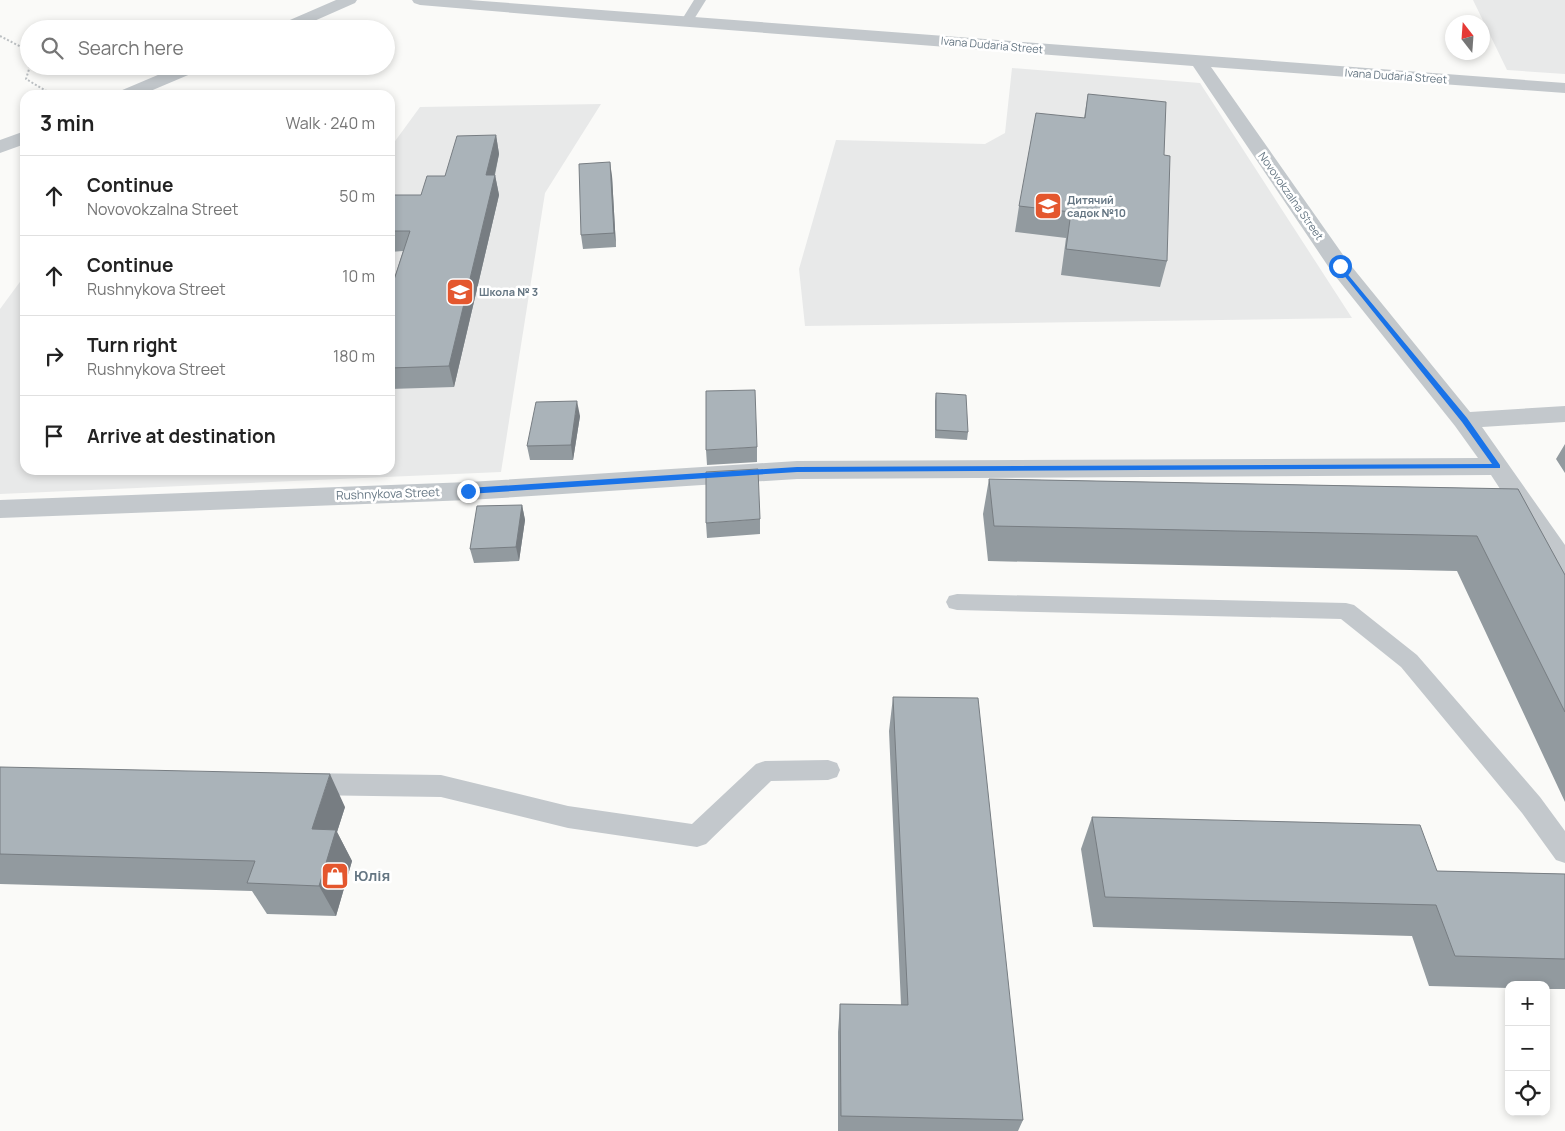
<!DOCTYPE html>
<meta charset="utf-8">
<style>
body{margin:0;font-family:Manrope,sans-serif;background:#f6f6f6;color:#222}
.controls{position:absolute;right:15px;bottom:15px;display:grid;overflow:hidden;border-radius:10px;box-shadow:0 2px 8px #0003}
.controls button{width:45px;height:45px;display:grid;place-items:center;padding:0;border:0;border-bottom:1px solid #e0e0e0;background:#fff;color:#222;font:25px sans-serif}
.compass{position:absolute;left:1445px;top:15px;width:45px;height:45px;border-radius:50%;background:#fff;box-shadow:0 2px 8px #0003;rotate:343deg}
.stop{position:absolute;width:15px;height:15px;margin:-11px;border:4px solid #1a73e8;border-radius:50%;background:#fff}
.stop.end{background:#1a73e8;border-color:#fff;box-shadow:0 1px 5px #0008}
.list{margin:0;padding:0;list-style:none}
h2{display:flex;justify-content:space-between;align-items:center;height:65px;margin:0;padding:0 20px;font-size:21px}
h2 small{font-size:16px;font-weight:400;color:#767676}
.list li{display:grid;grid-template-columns:32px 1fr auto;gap:15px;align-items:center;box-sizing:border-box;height:80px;padding:0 20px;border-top:1px solid #e0e0e0}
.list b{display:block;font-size:19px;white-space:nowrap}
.list p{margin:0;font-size:16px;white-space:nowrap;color:#767676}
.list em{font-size:16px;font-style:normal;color:#767676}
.icon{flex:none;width:28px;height:28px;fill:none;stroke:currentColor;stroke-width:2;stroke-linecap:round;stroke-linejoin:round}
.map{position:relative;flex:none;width:1565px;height:1131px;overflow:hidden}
.search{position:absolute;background:#fff;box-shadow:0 2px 8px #0003;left:20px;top:20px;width:375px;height:55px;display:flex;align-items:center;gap:12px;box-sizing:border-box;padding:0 18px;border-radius:28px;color:#767676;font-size:19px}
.panel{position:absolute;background:#fff;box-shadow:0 2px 8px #0003;left:20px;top:90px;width:375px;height:385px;border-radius:15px}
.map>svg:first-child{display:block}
</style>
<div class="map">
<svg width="1565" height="1131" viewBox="0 0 1565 1131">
<rect width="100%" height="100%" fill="#fafaf8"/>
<path fill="#e8e9e9" d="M1473 0H1565V74L1507 70Z
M1012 68 1200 83 1352 318 805 326 799 269 836 140 985 144 1005 133Z
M601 104 545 193 501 472 0 494V309L25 275V470H390V148L420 107Z"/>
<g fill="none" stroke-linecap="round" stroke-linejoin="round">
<path stroke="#bbbfc2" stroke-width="2" stroke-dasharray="2 2" stroke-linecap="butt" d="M0 36 29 51
M30 66 26 79 53 95"/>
<path fill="#c3c8cc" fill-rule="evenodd" d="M694 0H706L691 24H683L681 21Z
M957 594 1346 603 1354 605 1417 655 1540 797 1565 831V863L1556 860 1522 813 1401 667 1341 619 957 610 949 608 946 602 949 596Z
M828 760 837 763 840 770 837 777 828 780 771 781 706 844 697 847 568 828 441 797 305 795 296 791 293 784 296 777 305 773 441 775 568 806 692 824 756 764 765 761Z"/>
<path fill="#c3c8cc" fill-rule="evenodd" d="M336 0H357L355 3 296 29H274L276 26Z
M412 0H469L1565 83V93L1211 67 1348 262 1470 412 1565 406V422L1482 427 1565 545V576L1555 573 1491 475 797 479 469 500 0 518V500L469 482 797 461 1478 458 1455 426 1332 272 1193 66 586 19 420 5 414 3Z
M179 66H202L200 70 141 95H117L120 91Z
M25 131V144L0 153V140Z"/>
</g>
<path fill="#929a9f" d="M1088 94 1164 155 1167 261 1160 287 1061 275 1066 238 1015 232 1019 206 1084 118Z
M496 135 499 154 495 175 499 195 454 387 390 389V292L403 251 390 252V195H421Z
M612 176 616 247 583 249 581 235Z
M936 393 968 432 967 440 935 438V401Z
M580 416 573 460H530L527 446Z
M1565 444V473L1556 459Z
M757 447V462L707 465 706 450Z
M989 479 1518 489 1565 575V802L1457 571 988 561 983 514Z
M522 505 525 520 519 561 474 563 470 549Z
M760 519V534L707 538 706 523Z
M893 697 1023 1120 1018 1131H838V1032L840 1004 901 1005 889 731Z
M0 767 345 807 337 832 352 861 336 916 267 914 252 891 0 884Z
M1092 817 1437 871 1565 874V989H1546V985H1509V988L1429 986 1412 936 1093 927 1081 849Z"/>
<path fill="#777d82" d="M496 135 499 154 490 195 486 175Z
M610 162 612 176 616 247 614 233Z
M495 175 499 195 454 387 449 366Z
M577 401 580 416 573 460 571 445Z
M522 505 525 520 519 561 516 547Z
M330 774 345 807 337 832 352 861 336 916 319 886 312 829Z"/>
<path fill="#aab3b9" stroke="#777d82" d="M1088 94 1166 102 1164 155 1170 156 1167 261 1066 249 1071 212 1019 206 1036 113 1085 118Z
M496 135 486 175H495L449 366 390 368V292L410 231H390V195H421L427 176H445L457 136Z
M610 162 614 233 581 235 579 164Z
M755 390 757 447 706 450V391Z
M936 393 966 395 968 432 936 430Z
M577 401 571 445 527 446 536 402Z
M758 469 760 519 706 523V472Z
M989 479 1518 489 1565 575V712L1477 536 994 526Z
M522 505 516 547 470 549 477 506Z
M893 697 978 698 1023 1120 841 1116 840 1004 908 1005Z
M0 767 330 774 312 829 336 830 319 886 247 883 255 861 0 854Z
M1092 817 1420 825 1437 871 1565 874V959L1455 956 1436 905 1105 897Z"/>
<path fill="#1a73e8" d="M1340 265 1467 418 1500 465V468L797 472 468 494 465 491 468 488 797 467 1492 464 1462 422 1338 268V265Z"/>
<defs>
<g id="school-square" transform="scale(1.4375)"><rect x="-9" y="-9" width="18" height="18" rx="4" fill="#e4572e" stroke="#fff"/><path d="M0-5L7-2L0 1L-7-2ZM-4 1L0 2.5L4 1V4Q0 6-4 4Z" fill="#fff"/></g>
<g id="shop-square" transform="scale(1.4375)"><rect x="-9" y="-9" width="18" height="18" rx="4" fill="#e4572e" stroke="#fff"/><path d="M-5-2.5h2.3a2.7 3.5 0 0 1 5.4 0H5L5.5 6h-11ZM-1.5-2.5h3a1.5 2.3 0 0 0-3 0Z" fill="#fff"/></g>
</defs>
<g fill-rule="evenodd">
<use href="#school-square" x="1048" y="206"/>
<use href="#school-square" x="460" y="292"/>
<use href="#shop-square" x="335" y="876"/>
</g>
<g text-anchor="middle" stroke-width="5" stroke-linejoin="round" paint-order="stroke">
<g font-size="11" fill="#657683" stroke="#fff">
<text transform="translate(992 45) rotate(5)" y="4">Ivana Dudaria Street</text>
<text transform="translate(1396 76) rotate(4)" y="4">Ivana Dudaria Street</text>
<text transform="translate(1291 196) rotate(55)" y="4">Novovokzalna Street</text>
</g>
<g font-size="11" font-weight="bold" fill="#657683" stroke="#fff" text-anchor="start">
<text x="1067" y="204">Дитячий<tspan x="1067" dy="13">садок №10</tspan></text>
<text x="479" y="296">Школа № 3</text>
</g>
<g font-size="12" fill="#657683" stroke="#fff">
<text transform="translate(388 494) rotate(-2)" y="4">Rushnykova Street</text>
</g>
<g font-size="15" font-weight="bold" fill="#657683" stroke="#fff" text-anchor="start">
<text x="354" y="881">Юлія</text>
</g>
</g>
</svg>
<div class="controls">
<button>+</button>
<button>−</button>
<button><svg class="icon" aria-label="locate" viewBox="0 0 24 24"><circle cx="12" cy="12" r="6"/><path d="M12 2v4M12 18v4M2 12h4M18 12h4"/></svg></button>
</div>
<svg class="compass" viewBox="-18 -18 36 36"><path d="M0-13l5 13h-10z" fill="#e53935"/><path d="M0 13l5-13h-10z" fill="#767676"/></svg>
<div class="stop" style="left:1340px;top:266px"></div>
<div class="stop end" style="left:468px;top:491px"></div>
<div class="search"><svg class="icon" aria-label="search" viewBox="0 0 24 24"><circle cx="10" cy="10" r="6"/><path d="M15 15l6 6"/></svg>Search here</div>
<section class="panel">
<h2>3 min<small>Walk · 240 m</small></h2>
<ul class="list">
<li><svg class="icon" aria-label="ahead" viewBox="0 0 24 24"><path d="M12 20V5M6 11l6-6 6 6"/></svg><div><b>Continue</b><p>Novovokzalna Street</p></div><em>50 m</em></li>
<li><svg class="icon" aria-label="ahead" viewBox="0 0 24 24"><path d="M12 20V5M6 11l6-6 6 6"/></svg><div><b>Continue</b><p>Rushnykova Street</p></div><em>10 m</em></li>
<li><svg class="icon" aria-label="right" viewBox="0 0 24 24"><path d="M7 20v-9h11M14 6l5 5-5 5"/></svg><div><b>Turn right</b><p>Rushnykova Street</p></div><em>180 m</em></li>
<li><svg class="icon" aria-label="arrive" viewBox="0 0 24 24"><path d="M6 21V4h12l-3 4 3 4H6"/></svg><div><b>Arrive at destination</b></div></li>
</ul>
</section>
</div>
